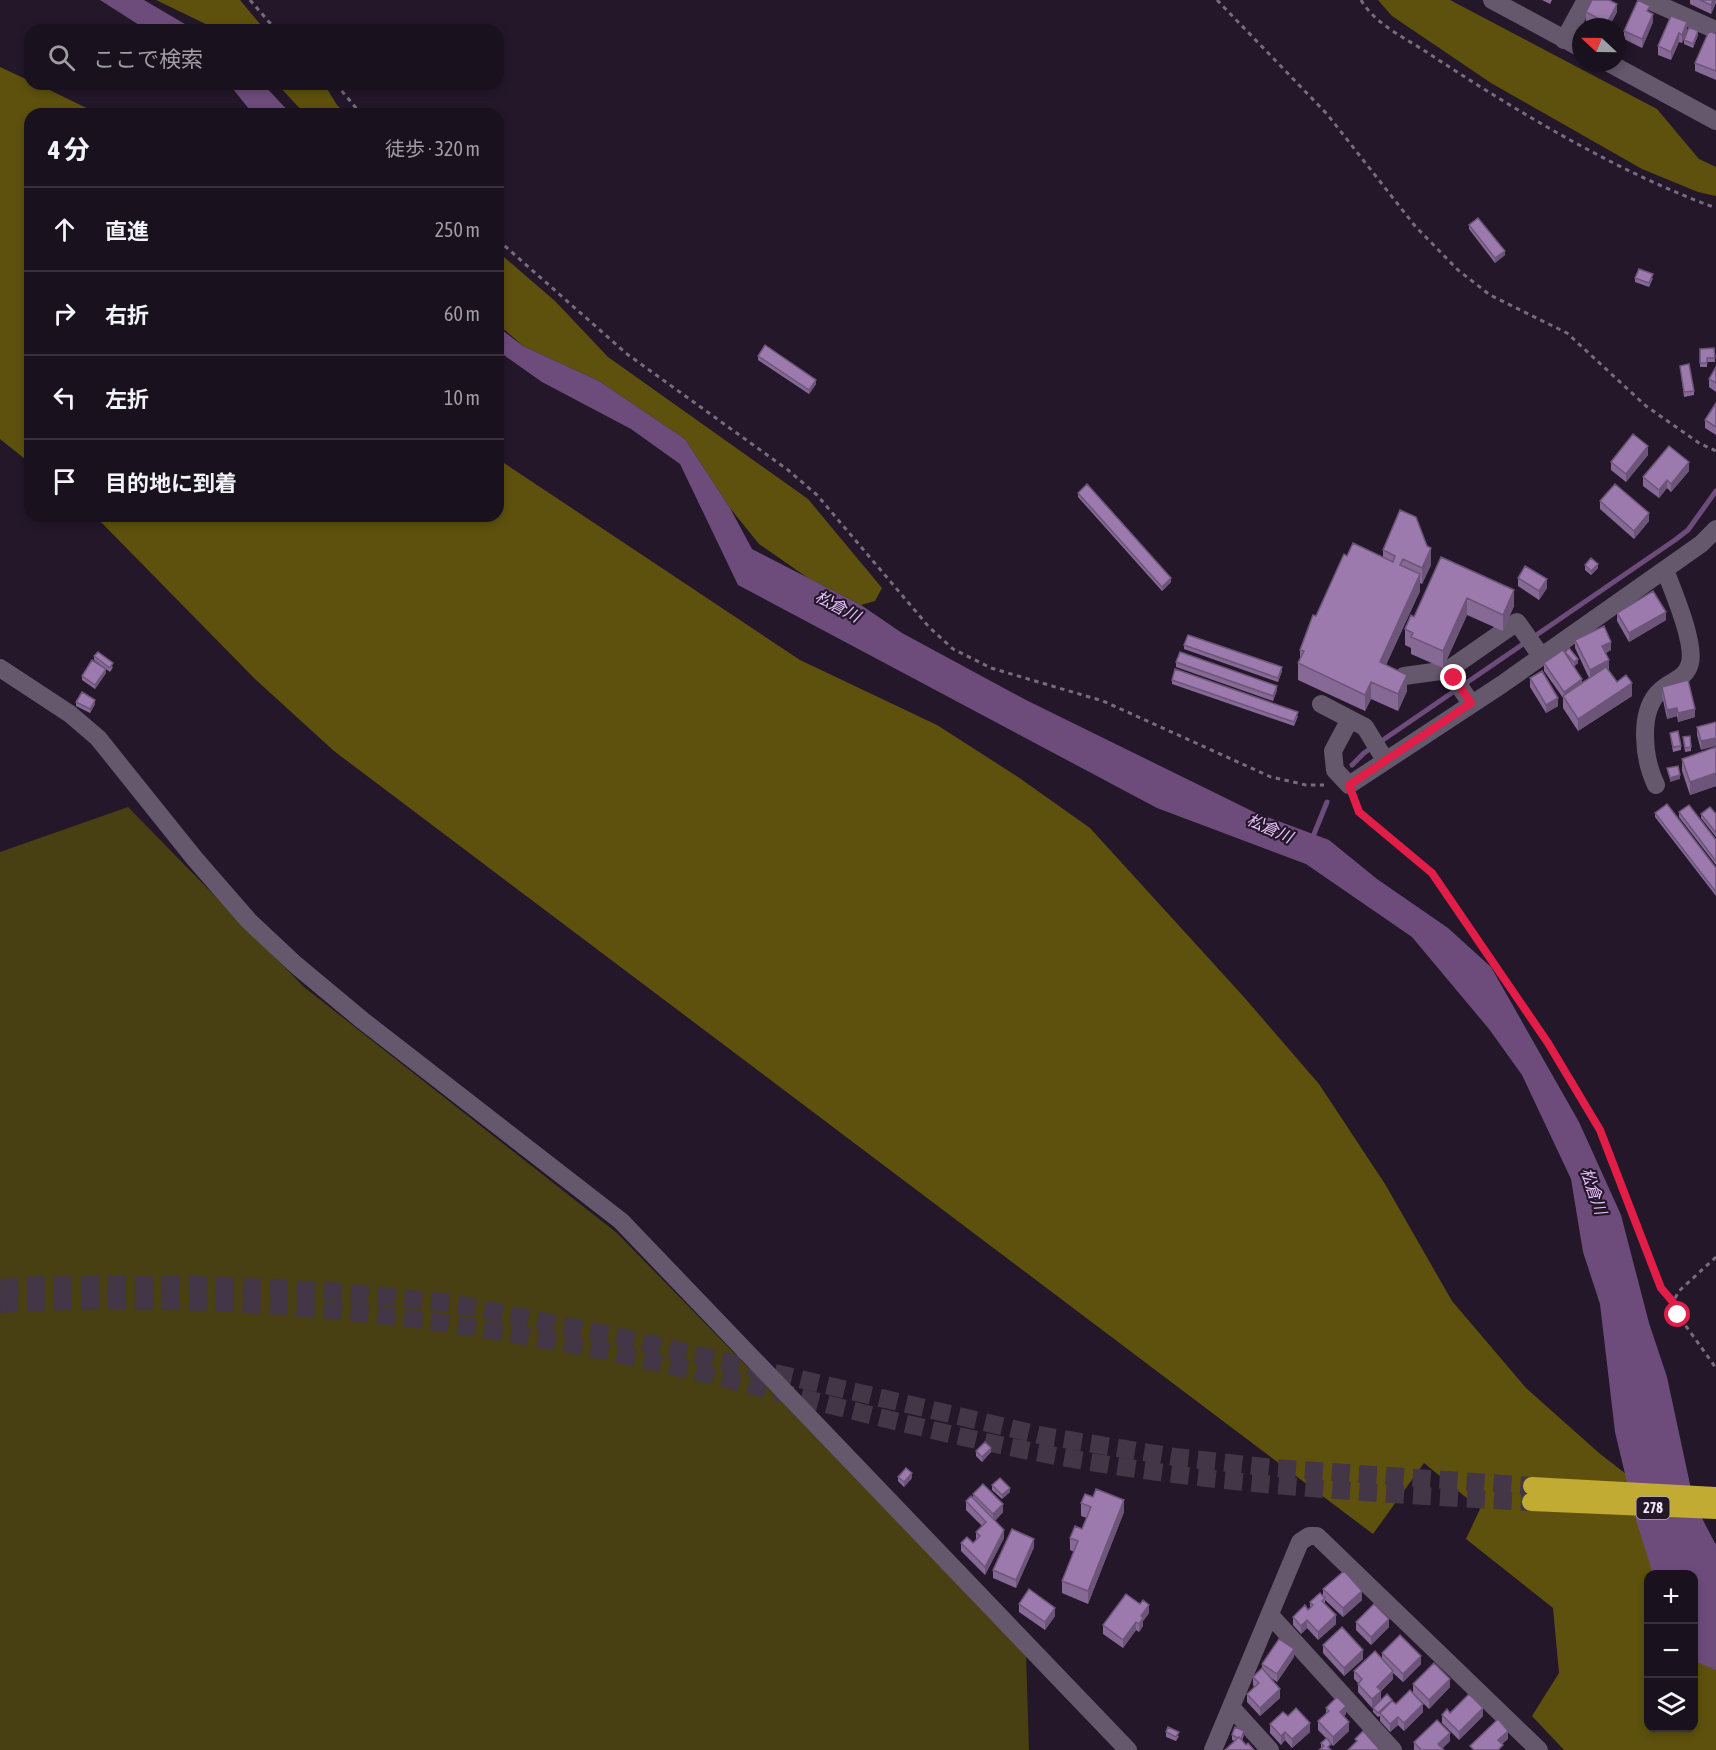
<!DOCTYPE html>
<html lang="ja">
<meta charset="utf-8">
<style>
body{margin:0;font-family:"Asap Condensed","Noto Sans JP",sans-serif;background:#271f2c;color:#f1f3f6}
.controls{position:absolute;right:18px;bottom:18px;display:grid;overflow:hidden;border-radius:12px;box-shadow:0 3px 9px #0003}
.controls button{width:54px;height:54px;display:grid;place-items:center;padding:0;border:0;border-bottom:2px solid #38313d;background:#1a111f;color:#f1f3f6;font:30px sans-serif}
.compass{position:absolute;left:1572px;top:18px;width:54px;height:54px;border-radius:50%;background:#1a111f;box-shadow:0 3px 9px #0003;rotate:292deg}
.stop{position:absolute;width:18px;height:18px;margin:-14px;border:4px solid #e11d48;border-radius:50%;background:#fff}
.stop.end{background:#e11d48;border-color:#fff;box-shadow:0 2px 6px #0008}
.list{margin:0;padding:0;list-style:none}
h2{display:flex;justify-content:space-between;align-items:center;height:78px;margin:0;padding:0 24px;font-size:26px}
h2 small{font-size:20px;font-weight:400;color:#9f9da4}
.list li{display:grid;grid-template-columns:39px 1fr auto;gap:18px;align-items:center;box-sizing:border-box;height:84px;padding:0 24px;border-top:2px solid #38313d}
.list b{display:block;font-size:22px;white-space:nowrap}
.list em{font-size:20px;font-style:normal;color:#9f9da4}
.icon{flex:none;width:33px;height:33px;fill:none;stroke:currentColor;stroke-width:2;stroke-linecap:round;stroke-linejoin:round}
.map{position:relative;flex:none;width:1716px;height:1750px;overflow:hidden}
.search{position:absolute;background:#1a111f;box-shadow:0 3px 9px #0003;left:24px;top:24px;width:480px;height:66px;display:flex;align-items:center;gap:15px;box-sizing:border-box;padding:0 21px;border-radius:18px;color:#9f9da4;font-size:22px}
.panel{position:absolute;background:#1a111f;box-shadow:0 3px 9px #0003;left:24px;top:108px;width:480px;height:414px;border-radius:18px}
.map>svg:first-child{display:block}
</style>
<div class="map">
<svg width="1716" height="1750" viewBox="0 0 1716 1750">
<rect width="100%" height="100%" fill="#231729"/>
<path fill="#483f12" d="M128 807 304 987 617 1233 1026 1652 1029 1750H0V852Z"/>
<path fill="#5e510e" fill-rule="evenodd" d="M156 0H240L265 30H218Z
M1378 0H1450L1657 109 1699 159 1716 167V196L1698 192 1642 169 1491 83 1392 16Z
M0 67 30 81V84H37L99 114H30V463L0 439Z
M277 84H324L337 105 346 114H305Z
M498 252 555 301 608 357 808 499 882 588 875 601 861 605 808 578 759 544 730 508 685 439 599 381 523 346 498 324Z
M498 459 800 660 937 725 1018 777 1090 828 1243 996 1319 1084 1385 1184 1452 1301 1526 1388 1599 1453 1716 1544V1750H1564L1532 1716 1559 1673 1553 1608 1466 1539 1480 1509 1424 1463 1373 1534 334 751 255 679 95 516H498ZM1648 1574H1694V1728H1648Z"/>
<path fill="#6d4c7c" d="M100 0H144L195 30H147Z
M229 84H263L291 114H253Z
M498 327 523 346 599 381 685 439 730 508 752 549 861 605 902 633 1026 700 1254 812 1329 840 1377 879 1448 928 1491 967 1579 1122 1621 1215 1649 1323 1667 1377 1694 1503 1716 1545V1670L1694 1661V1574H1653L1636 1520 1615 1432 1600 1304 1583 1252 1571 1179 1522 1075 1489 1029 1412 937 1306 864 1157 808 738 585 680 464 631 429 542 382 498 351Z"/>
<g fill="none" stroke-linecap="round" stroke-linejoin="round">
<path stroke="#6d4c7c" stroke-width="5" d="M1352 765 1364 753 1675 540 1688 530 1716 491
M1312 839 1327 802"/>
<path stroke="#423647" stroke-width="18" stroke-dasharray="18 9" stroke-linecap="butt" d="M0 1288 50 1284H184L329 1291 451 1303 616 1336 1044 1436 1175 1457 1274 1468 1532 1486
M0 1304C207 1292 416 1311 619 1354 758 1384 895 1425 1035 1452 1199 1484 1365 1493 1531 1502"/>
<path stroke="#766c7c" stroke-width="3" stroke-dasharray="4.5 4.5" stroke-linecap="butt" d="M250 0 276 30
M1217 0 1327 114 1415 226 1458 270 1490 295 1567 333 1646 406 1699 443 1716 451
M1361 0C1375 24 1405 38 1428 53 1516 111 1617 172 1716 208
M336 84 361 114
M498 240 627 354 788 470 817 495 929 627 953 649 991 668 1103 701 1271 777 1306 785H1324
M1355 801 1359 812 1432 873 1548 1043 1600 1130 1661 1288 1673 1302
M1716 1257 1679 1291 1673 1302 1678 1315 1716 1368"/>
<path stroke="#65576c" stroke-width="18" d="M1492 0 1581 48
M1648 0 1716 30
M1564 40 1586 0
M1609 63 1716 121
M0 668 70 714 98 738 195 859 249 921 296 965 362 1020 621 1221 1128 1750
M1448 670 1471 703
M1404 676 1448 670 1517 622 1541 656
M1321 704 1365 727 1385 760
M1350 719 1333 751 1335 770 1349 785 1501 685 1701 544 1716 529
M1656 785C1644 760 1637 711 1661 690 1672 680 1686 679 1690 663 1695 642 1673 591 1665 570
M1270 1615 1393 1750
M1231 1707 1270 1750
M1213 1750 1300 1542 1309 1536H1317L1539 1750"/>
<path stroke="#c1ab32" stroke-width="18" d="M1532 1486 1716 1496
M1531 1502 1716 1510"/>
</g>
<path fill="#866995" d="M1542 0H1552L1550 4Z
M1610 0 1617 12 1609 27H1598L1586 21V12Z
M1690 0H1716V3L1711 14 1690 4Z
M1671 16 1687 31 1682 43 1679 42 1671 60 1658 55V46Z
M1653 22 1642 48 1624 39V31Z
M1716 34V80L1695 71V63Z
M1698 35 1693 48 1684 44V40Z
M1469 225 1505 255 1495 263 1469 229Z
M1635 278H1653L1649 287 1635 282Z
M1714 348 1715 362H1707V367H1700V349Z
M758 356 816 384 809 394 758 360Z
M1680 366 1694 391V395L1684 397Z
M1716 367V392L1709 387V379Z
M1716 403V435L1705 428V420Z
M1648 455 1626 482 1611 470V462Z
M1689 471 1671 492 1667 488 1659 498 1643 486V477Z
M1078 493 1171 582 1162 591 1078 497Z
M1600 501 1649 521 1634 539 1600 509Z
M1383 550 1431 565 1422 584 1420 583V591L1386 665 1407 691 1398 711 1371 699 1365 711 1298 680V663L1300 658V650L1316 616 1347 556 1383 557Z
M1441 557 1514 606 1503 631 1467 615 1443 668 1411 654V648L1405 645V629L1414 617Z
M1585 565 1598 568 1591 575 1585 570Z
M1518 578 1547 588 1539 600 1518 586Z
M1617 613 1666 620 1629 642 1617 621Z
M1575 640 1611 650 1606 653 1609 669H1608L1617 682 1632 696 1578 731 1563 708V698L1544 671V663L1565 654V652L1578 663 1574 666 1582 682 1589 678 1575 648Z
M1184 645 1282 671 1278 682 1184 649Z
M94 656 113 667 110 672 94 660Z
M1176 662 1277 690 1273 701 1176 667Z
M106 673 95 689 82 680V676Z
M1530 678 1558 706 1546 713 1530 687Z
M1172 680 1298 716 1294 726 1172 684Z
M1662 687 1695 717 1678 722 1677 716 1667 719 1662 695Z
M76 702 95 704 90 713 76 706Z
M1716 722 1701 750 1697 735V727Z
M1670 733 1681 746V750L1673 752Z
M1683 737 1691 747V751L1685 752Z
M1716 747V786L1690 795 1682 771V759Z
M1679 812 1716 840V865L1679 817Z
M1655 813 1716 868V896L1655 817Z
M1701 814H1716V837L1701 818Z
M976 1451 991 1452 982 1462 976 1456Z
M898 1477 912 1478 904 1487 898 1481Z
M992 1485 1010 1492 1002 1499 992 1490Z
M973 1494 1003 1512 995 1521 1004 1538 985 1575 961 1551V1543H973L976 1540V1532L982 1526 966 1510V1501L973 1498Z
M1081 1503 1124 1512 1088 1604 1062 1593V1581L1074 1552 1070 1550V1538L1082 1529 1087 1518 1081 1516Z
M1034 1547 1016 1588 993 1578V1570Z
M1323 1589 1362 1600 1343 1617 1325 1600V1604L1336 1624 1318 1640 1307 1628 1301 1634 1293 1625V1617L1308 1610 1310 1608V1602L1323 1595Z
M1019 1604 1055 1616 1045 1630 1019 1612Z
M1149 1613 1143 1621V1626L1139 1632 1136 1630 1123 1648 1103 1634V1625Z
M1356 1622 1389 1627 1371 1645 1356 1630Z
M1323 1645 1363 1659 1344 1676 1323 1653Z
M1382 1653 1421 1664 1403 1682 1393 1673V1679L1381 1691V1699L1372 1708 1358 1692V1683L1354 1679V1671L1382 1659Z
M1294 1657 1277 1682 1270 1677 1280 1698 1260 1716 1247 1702V1694L1254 1687 1253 1685V1677L1262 1669V1664Z
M1413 1684 1450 1687 1429 1709 1413 1693Z
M1392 1701 1396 1704 1423 1712 1404 1731 1398 1725 1390 1732 1380 1721V1716L1378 1717 1373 1712V1708Z
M1326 1708 1346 1714 1344 1716 1349 1731 1333 1746 1331 1744 1321 1749V1743L1326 1738 1318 1730V1721L1326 1715Z
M1450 1713 1483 1716 1459 1740 1442 1723V1715Z
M1288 1716 1310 1732 1292 1748 1285 1740 1281 1745 1270 1733V1724Z
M1166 1732 1179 1736 1176 1741 1166 1737Z
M1232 1735H1244L1242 1741 1246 1745 1232 1740Z
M1450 1741 1442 1748 1444 1750H1414V1742Z"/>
<path fill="#6d5579" d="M1713 0H1716V3L1711 14V5Z
M1617 4V12L1609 27H1607V23Z
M1653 14V22L1642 48V39Z
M1687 22V31L1682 43V35Z
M1698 31V35L1693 48V44Z
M1679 33V42L1671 60V52Z
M1505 251V255L1495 263V258Z
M816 380V384L809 394V390Z
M1648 446V455L1626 482V474Z
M1689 462V471L1671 492V484Z
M1667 480V488L1659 498V490Z
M1649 513V521L1634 539V531Z
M1431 548V565L1422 584V568Z
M1598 564V568L1591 575V571Z
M1420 574V591L1380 678V662Z
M1171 578V582L1162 591V587Z
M1547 579V588L1539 600V591Z
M1514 590V606L1503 631V615Z
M1467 598V615L1443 668V651Z
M1666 612V620L1629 642V633Z
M1611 642V650L1602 654V646Z
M1578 659V663L1574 667V662Z
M1609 660V669L1590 678V670Z
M1282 667V671L1278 682V678Z
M106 669V673L95 689V685Z
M1407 675V691L1398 711V694Z
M1582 679V688L1564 698V692Z
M1371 682V699L1365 711V695Z
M1632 683V696L1578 731V719Z
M1277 686V690L1273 701V696Z
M1558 698V706L1546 713V705Z
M95 700V704L90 713V709Z
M1677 708V716L1667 719V710Z
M1695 709V717L1678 722V713Z
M1716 738V746L1701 750V741Z
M1716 773V786L1690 795V782Z
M1680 775V779L1670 782V778Z
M991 1448V1452L982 1462V1457Z
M912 1473V1478L904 1487V1482Z
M1010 1488V1492L1002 1499V1495Z
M1124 1500V1512L1088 1604V1591Z
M1003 1504V1512L993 1523V1514Z
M1004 1530V1538L985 1575V1567Z
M1034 1539V1547L1016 1588V1580Z
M1362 1591V1600L1343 1617V1608Z
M1149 1605V1613L1143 1621V1626L1139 1632V1624L1141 1616Z
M1055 1608V1616L1045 1630V1622Z
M1336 1615V1624L1318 1640V1632Z
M1389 1619V1627L1371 1645V1637Z
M1307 1620V1628L1301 1634V1626Z
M1136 1622V1630L1123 1648V1640Z
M1294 1649V1657L1277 1682V1674Z
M1363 1650V1659L1344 1676V1668Z
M1421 1656V1664L1403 1682V1674Z
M1393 1671V1679L1381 1691V1699L1372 1708V1699L1377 1687Z
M1450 1679V1687L1429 1709V1700Z
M1280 1689V1698L1260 1716V1708Z
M1423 1704V1712L1404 1731V1723Z
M1346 1706V1714L1340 1720V1712Z
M1483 1708V1716L1459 1740V1732Z
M1398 1717V1725L1390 1732V1724Z
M1349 1722V1731L1333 1746V1737Z
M1310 1723V1732L1292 1748V1739Z
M1508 1731V1739L1498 1748V1740Z
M1285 1732V1740L1281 1745V1736Z
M1450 1733V1741L1441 1750 1438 1744Z"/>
<path fill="#9c7aad" stroke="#6d5579" stroke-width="1.5" d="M1592 0H1609L1617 4 1607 23 1586 12Z
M1638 0 1650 6 1647 11 1653 14 1642 39 1624 31Z
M1700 0H1713L1711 5Z
M1671 16 1687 22 1682 35 1679 33 1671 52 1658 46Z
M1689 27 1698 31 1693 44 1684 40Z
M1709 31 1716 34V71L1695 63Z
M1478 218 1505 251 1495 258 1469 225Z
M1639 269 1653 274 1649 283 1635 278Z
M765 345 816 380 809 390 758 356Z
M1714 348 1715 358H1707V363H1700V349Z
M1689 364 1694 391 1684 392 1680 366Z
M1716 367V383L1709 379Z
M1716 403V427L1705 420Z
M1633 434 1648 446 1626 474 1611 462Z
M1669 446 1689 462 1671 484 1667 480 1659 490 1643 477Z
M1087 484 1171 578 1162 587 1078 493Z
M1615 484 1649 513 1634 531 1600 501Z
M1400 510 1416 517 1427 546 1431 548 1422 568 1403 559 1400 565 1420 574 1380 662 1407 675 1398 694 1371 682 1365 695 1298 663 1304 651 1300 650 1313 615 1316 616 1344 554 1347 556 1353 543 1393 562 1395 556 1383 550Z
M1441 557 1514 590 1503 615 1467 598 1443 651 1411 637 1413 633 1405 629 1411 615 1414 617Z
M1591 558 1598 564 1591 571 1585 565Z
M1525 566 1547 579 1539 591 1518 578Z
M1653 591 1666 612 1629 633 1617 613Z
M1604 626 1611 642 1602 646 1609 660 1590 670 1575 640Z
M1188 635 1282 667 1278 678 1184 645Z
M1569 648 1578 659 1574 662 1565 652Z
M1563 650 1582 679 1564 692 1544 663Z
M98 652 113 663 110 668 94 656Z
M1180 652 1277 686 1273 696 1176 662Z
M92 660 106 669 95 685 82 676Z
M1606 667 1617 682 1626 675 1632 683 1578 719 1563 696Z
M1175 669 1298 712 1294 722 1172 680Z
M1542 671 1558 698 1546 705 1530 678Z
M1688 680 1695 709 1678 713 1677 708 1667 710 1662 687Z
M82 692 95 700 90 709 76 702Z
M1716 722V738L1701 741 1697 727Z
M1678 731 1681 746 1673 747 1670 733Z
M1690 736 1691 747 1685 748 1683 737Z
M1716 747V773L1690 782 1682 759Z
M1678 766 1680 775 1670 778 1667 768Z
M1667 804 1716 868V892L1655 813Z
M1689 805 1716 840V861L1679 812Z
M1710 807 1716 814V833L1701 814Z
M985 1442 991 1448 982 1457 976 1451Z
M906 1468 912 1473 904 1482 898 1477Z
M1000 1478 1010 1488 1002 1495 992 1485Z
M983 1484 1003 1504 993 1514 973 1494Z
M1096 1489 1124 1500 1088 1591 1062 1581 1078 1541 1070 1538 1075 1526 1082 1529 1091 1507 1081 1503 1085 1494 1093 1497Z
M971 1496 1004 1530 985 1567 961 1543 967 1537 973 1543 980 1536 976 1532 986 1522 966 1501Z
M1012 1529 1034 1539 1016 1580 993 1570Z
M1344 1571 1362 1591 1343 1608 1323 1589Z
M1029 1589 1055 1608 1045 1622 1019 1604Z
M1320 1593 1325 1598 1322 1601 1336 1615 1318 1632 1307 1620 1301 1626 1293 1617 1305 1605 1308 1610 1313 1605 1310 1602Z
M1126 1594 1140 1604 1143 1600 1149 1605 1141 1616 1143 1618 1139 1624 1136 1622 1123 1640 1103 1625Z
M1374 1604 1389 1619 1371 1637 1356 1622Z
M1342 1627 1363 1650 1344 1668 1323 1645Z
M1400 1635 1421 1656 1403 1674 1382 1653Z
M1279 1639 1294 1649 1277 1674 1262 1664Z
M1375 1651 1393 1671 1377 1687 1381 1691 1372 1699 1358 1684 1362 1679 1354 1671Z
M1434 1663 1450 1679 1429 1700 1413 1684Z
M1262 1668 1280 1689 1260 1708 1247 1694 1259 1683 1253 1677Z
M1410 1690 1423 1704 1404 1723 1398 1717 1390 1724 1380 1713 1392 1701 1396 1704Z
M1387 1694 1392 1700 1378 1713 1373 1708Z
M1469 1694 1483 1708 1459 1732 1442 1715 1447 1709 1450 1713Z
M1337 1697 1346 1706 1340 1712 1349 1722 1333 1737 1318 1721 1329 1711 1326 1708Z
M1296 1708 1310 1723 1292 1739 1285 1732 1281 1736 1270 1724 1283 1712 1288 1716Z
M1498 1719 1508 1731 1498 1740 1503 1745 1498 1750H1474L1470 1746Z
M1437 1720 1450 1733 1438 1744 1444 1750H1421L1414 1742Z
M1168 1727 1179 1732 1176 1737 1166 1732Z
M1235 1727 1244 1731 1241 1739 1239 1737 1238 1738 1232 1735Z
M1363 1731 1380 1750H1348L1357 1741 1355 1739Z
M1239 1737 1246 1745 1248 1743 1254 1750H1225Z
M1327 1738 1331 1744 1328 1747 1331 1750H1319L1324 1746 1321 1743Z"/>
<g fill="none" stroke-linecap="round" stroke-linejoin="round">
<path stroke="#e11d48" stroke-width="8" d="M1454 678 1471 703 1349 785 1359 812 1432 873 1548 1043 1600 1130 1661 1288 1673 1302 1678 1315"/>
</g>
<g text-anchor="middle" stroke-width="4.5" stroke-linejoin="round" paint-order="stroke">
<rect fill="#231729" stroke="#b2a9b7" stroke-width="1.5" x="1636.5" y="1497" width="33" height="22" rx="4.5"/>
<g font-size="14" font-weight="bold" fill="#efe7f4">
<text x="1653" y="1513">278</text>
</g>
<g font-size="16" font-style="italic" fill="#ebc3ff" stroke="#231729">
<text transform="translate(838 606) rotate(28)" y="6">松倉川</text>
<text transform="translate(1270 828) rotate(24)" y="6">松倉川</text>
<text transform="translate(1594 1191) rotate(71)" y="6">松倉川</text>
</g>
</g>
</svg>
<div class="controls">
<button>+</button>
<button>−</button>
<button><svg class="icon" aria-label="layers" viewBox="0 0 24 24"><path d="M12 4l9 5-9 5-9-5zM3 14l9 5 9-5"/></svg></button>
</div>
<svg class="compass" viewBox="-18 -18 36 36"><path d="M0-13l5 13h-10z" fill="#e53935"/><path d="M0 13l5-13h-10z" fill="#9f9da4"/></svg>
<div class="stop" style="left:1678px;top:1315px"></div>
<div class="stop end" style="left:1454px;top:678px"></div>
<div class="search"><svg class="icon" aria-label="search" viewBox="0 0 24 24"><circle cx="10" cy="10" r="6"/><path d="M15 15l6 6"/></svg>ここで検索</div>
<section class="panel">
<h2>4 分<small>徒歩 · 320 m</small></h2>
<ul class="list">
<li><svg class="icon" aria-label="ahead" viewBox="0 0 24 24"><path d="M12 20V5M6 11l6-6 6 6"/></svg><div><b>直進</b></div><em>250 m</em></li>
<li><svg class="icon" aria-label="right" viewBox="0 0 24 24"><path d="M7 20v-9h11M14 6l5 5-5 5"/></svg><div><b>右折</b></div><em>60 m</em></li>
<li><svg class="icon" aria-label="left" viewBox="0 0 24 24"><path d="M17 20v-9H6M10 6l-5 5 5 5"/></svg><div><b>左折</b></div><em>10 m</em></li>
<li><svg class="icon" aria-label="arrive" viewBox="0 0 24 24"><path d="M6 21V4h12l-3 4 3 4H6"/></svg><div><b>目的地に到着</b></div></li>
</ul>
</section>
</div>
